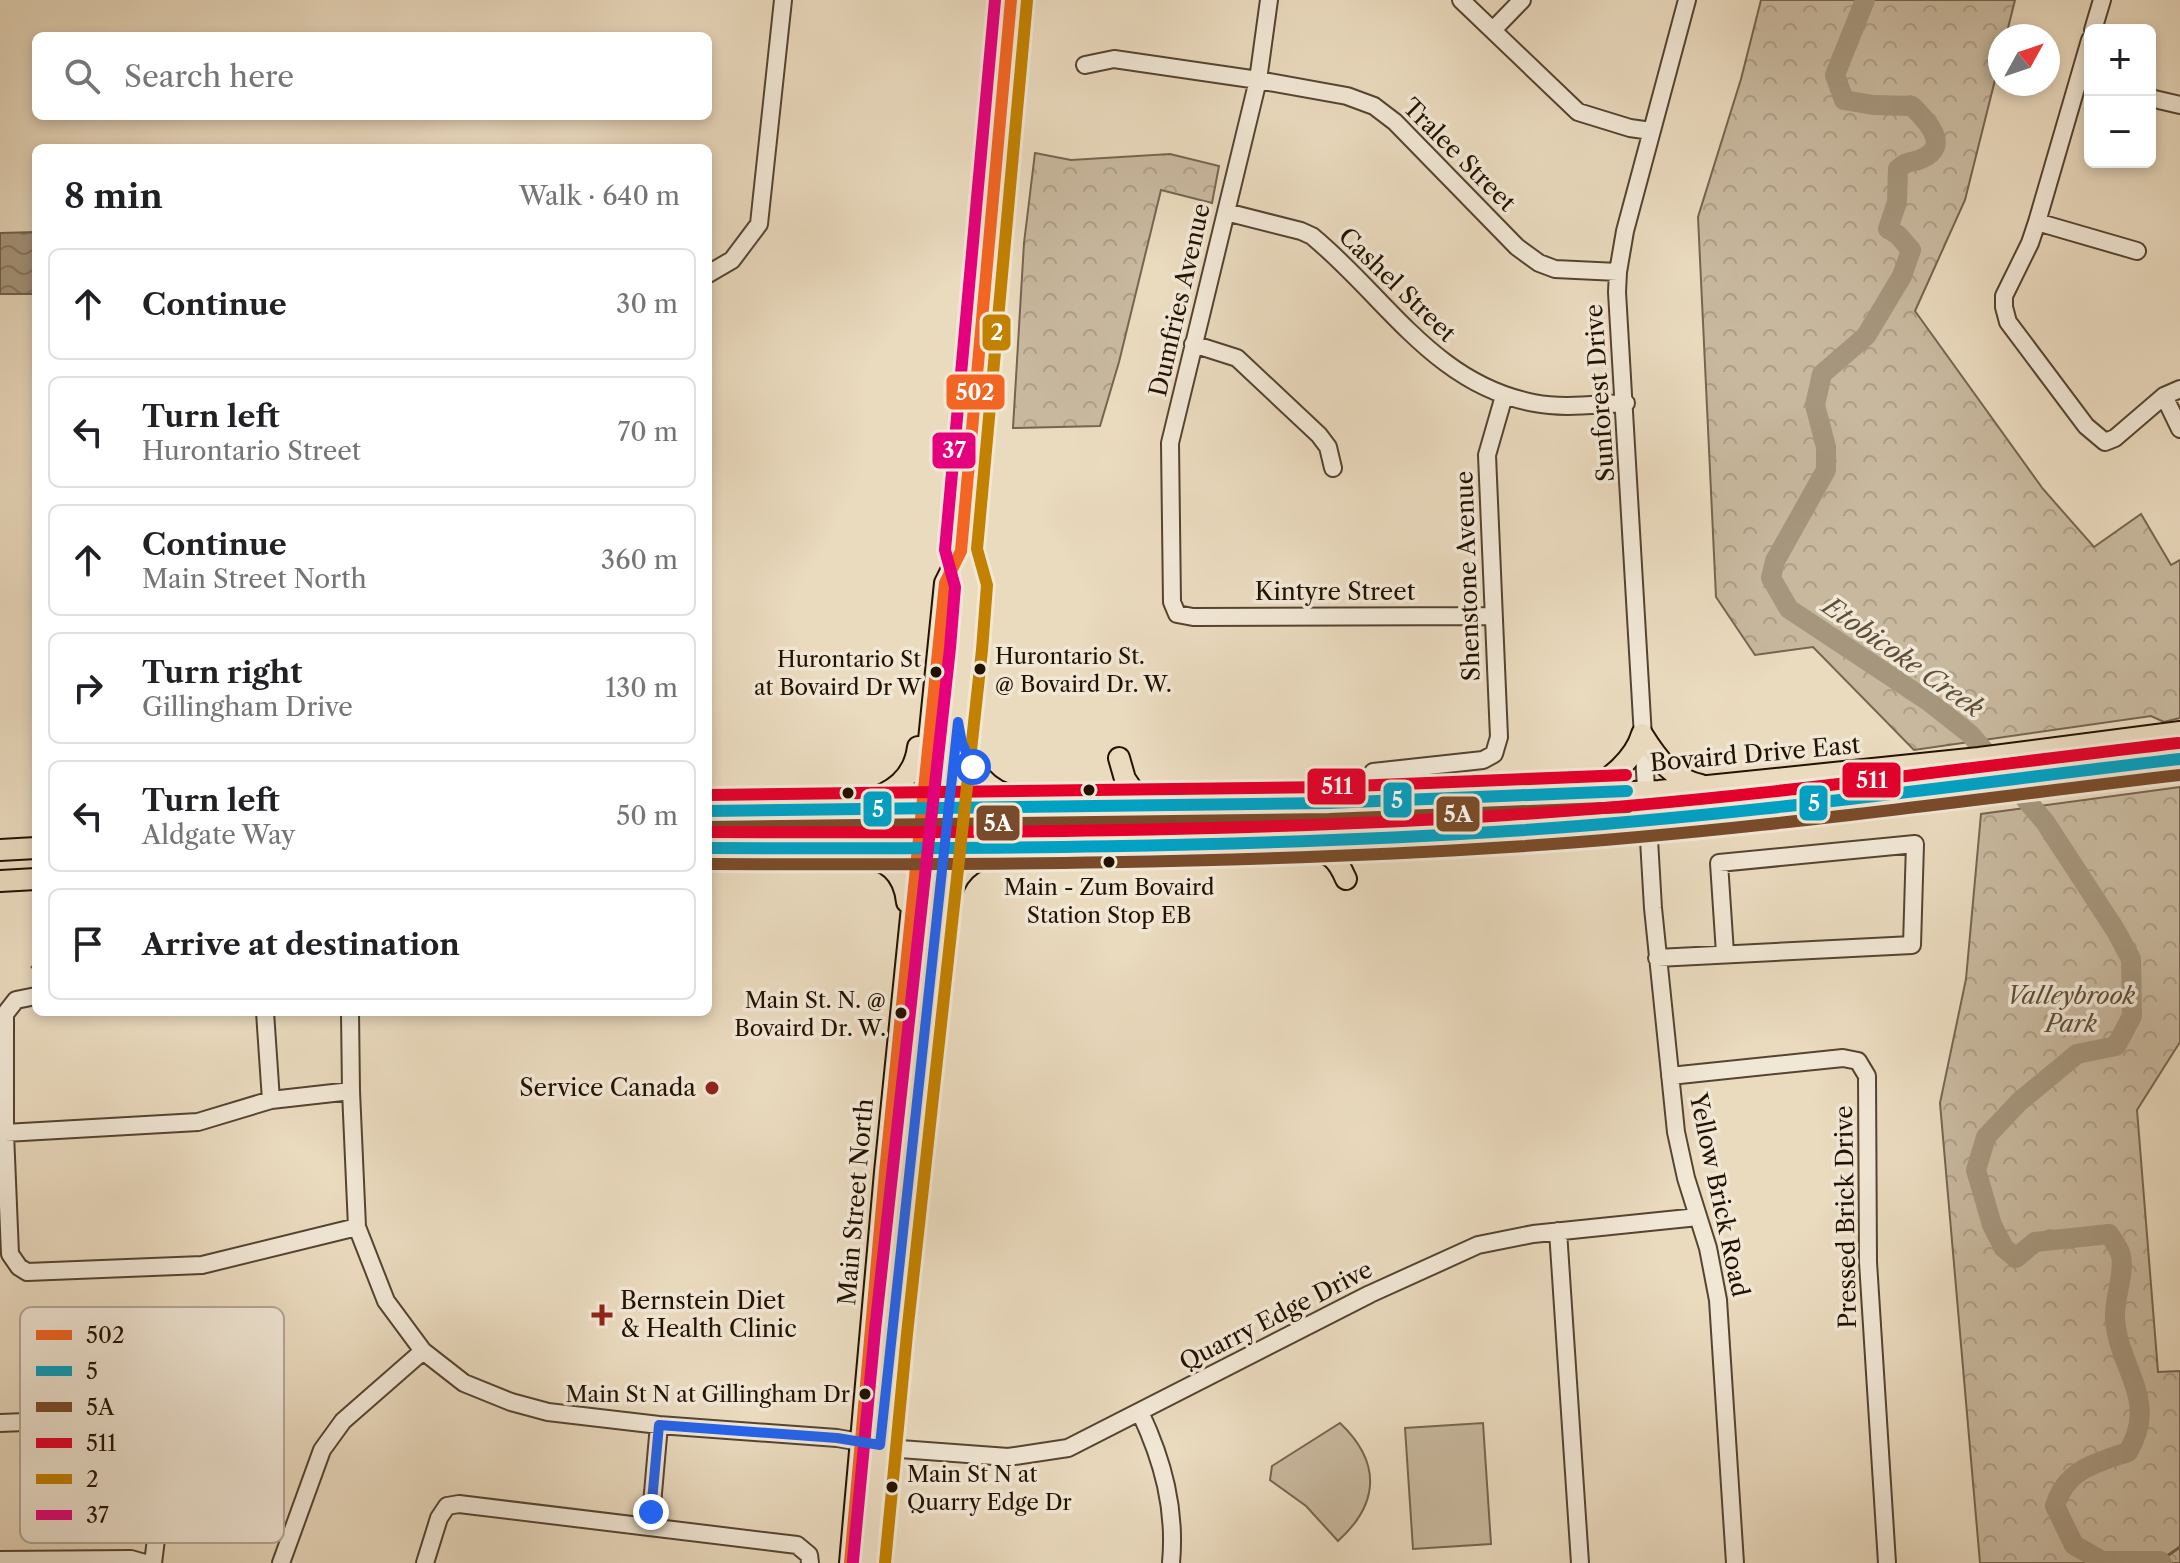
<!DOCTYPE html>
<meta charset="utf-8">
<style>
body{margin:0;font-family:"Libre Caslon Text",serif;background:#f2f2f2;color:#202124}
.controls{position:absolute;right:24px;top:24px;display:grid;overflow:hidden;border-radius:12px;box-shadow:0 4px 12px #0003}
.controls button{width:72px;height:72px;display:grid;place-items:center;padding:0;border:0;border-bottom:2px solid #e0e0e0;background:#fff;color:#202124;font:40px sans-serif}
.compass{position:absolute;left:1988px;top:24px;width:72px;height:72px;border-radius:50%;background:#fff;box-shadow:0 4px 12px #0003;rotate:50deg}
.stop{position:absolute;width:24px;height:24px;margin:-18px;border:6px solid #2563eb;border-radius:50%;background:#fff}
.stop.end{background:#2563eb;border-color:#fff;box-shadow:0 2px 8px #0008}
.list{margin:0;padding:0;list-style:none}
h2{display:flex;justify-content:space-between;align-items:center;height:104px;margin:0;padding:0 32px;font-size:34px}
h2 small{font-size:26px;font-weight:400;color:#757577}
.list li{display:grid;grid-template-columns:52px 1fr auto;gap:24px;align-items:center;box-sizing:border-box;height:112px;margin:0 16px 16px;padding:0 16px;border:2px solid #e0e0e0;border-radius:12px}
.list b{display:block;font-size:30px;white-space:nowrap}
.list p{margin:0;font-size:26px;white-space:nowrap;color:#757577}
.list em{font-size:26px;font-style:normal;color:#757577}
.icon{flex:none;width:44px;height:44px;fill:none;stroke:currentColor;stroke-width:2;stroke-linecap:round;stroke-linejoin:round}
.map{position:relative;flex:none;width:2180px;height:1563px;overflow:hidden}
.search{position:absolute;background:#fff;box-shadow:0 4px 12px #0003;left:32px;top:32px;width:680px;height:88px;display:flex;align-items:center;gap:20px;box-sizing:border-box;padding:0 28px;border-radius:12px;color:#757577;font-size:30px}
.panel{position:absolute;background:#fff;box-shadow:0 4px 12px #0003;left:32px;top:144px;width:680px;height:872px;border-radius:12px}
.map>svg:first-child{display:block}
</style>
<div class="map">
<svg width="2180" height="1563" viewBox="0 0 2180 1563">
<defs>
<pattern id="forest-crowns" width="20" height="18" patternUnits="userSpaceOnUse" patternTransform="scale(2)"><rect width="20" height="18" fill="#c8b89e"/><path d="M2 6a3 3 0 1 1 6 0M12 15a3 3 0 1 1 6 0" fill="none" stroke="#ac9d86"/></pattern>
<pattern id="water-waves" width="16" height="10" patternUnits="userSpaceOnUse" patternTransform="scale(2)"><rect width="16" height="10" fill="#a6967d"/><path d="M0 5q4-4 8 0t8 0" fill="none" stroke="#877964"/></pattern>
</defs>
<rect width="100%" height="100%" fill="#eadabe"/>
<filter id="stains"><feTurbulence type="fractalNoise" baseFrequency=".0025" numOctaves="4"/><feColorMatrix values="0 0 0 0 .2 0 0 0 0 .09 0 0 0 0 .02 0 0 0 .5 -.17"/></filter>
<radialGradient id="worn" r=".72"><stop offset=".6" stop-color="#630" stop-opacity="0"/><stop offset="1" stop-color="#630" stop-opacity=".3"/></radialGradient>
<path fill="url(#forest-crowns)" stroke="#76654f" stroke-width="2" d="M1761 0H2015L2006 36H2000V60L1965 200 1915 311 2043 489 2094 547 2141 514 2171 565 2180 560V718L2164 722 2151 716 1914 750 1813 647 1755 655 1716 597 1698 217 1741 79Z
M1035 153 1071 160 1170 154 1219 166 1212 203 1161 190 1119 362 1100 426 1013 428 1024 243Z
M2180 787V1042L2137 1110 2158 1372 2180 1371V1563H1980L1940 1103 1966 979 1981 814Z"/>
<path fill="#c8b89e" stroke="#76654f" stroke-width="2" d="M1340 1423C1381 1462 1380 1503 1338 1541L1306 1506 1270 1480 1272 1466Z
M1483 1423 1491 1544 1413 1549 1405 1428Z"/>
<path fill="url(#water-waves)" stroke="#72614b" stroke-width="2" d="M36 232V294H0V233Z"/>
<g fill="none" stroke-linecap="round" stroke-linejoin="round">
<path stroke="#72614b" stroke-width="3" d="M32 967H36
M2160 1561 2180 1547"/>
<path stroke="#a6967d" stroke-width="20" d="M1865 0 1835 75 1844 100 1873 105 1912 106C1925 119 1953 146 1921 159 1909 164 1910 159 1898 169L1897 202 1888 229 1898 235 1911 250 1902 276 1866 336 1822 374 1815 405 1826 447V470L1775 561 1771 578 1789 609 1928 701 1970 734 2045 822 2116 931 2131 959 2132 1016 2116 1046 2077 1054 2019 1102 1986 1137 1976 1170 1992 1225 2004 1248 2016 1258 2035 1242 2109 1234C2113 1240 2120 1249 2121 1256 2125 1273 2114 1299 2115 1317 2117 1368 2160 1399 2128 1452 2096 1463 2066 1469 2055 1506L2074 1545 2102 1561H2160L2162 1563"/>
<g stroke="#554430" stroke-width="20">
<path id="minor" d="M1269 0 1258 80 1170 443 1172 602 1177 614 1193 617 1494 616
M1461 0 1578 112 1630 128 1651 131
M1687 0 1625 231 1618 272 1617 292 1653 908 1676 1132 1686 1178 1708 1248 1718 1300 1735 1563
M1493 30 1522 0
M2093 30 2102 0
M2090 40 2037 222 2030 243 2004 296V307L2008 322 2086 426 2105 442 2115 438 2164 396 2180 389
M1085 65 1114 59 1258 80 1347 96 1374 106 1395 122 1517 247 1539 263 1555 269 1618 272
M2150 98 2180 105
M1226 212 1301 231 1312 236C1386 297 1434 384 1534 403 1564 409 1596 404 1626 403
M2037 222 2137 251
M708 274 732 260 759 224 783 0
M1193 344 1237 358 1319 435 1328 447 1333 468
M2164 396 2180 429
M1373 772 1483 760 1494 754 1499 737 1487 455 1504 396
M1657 958 1912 945 1915 844 1719 863 1725 953
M265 1012 271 1100
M350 1012 351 1091 357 1227 386 1301 423 1351 464 1383 511 1402 548 1412 659 1425 837 1438 900 1449 1008 1457 1068 1448 1370 1294 1478 1245 1533 1234 1698 1217
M1670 1076 1843 1058 1858 1061 1867 1076 1868 1262 1887 1563
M351 1091 271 1100 198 1122 5 1133 10 1254 19 1267 27 1272 202 1265 357 1227
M5 1133V1014L16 1000 36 996
M1558 1231 1580 1563
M1140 1412C1163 1461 1176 1509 1171 1563
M0 1423 152 1417 163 1424 169 1436 153 1563
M650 1527 659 1425
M0 1560 131 1559 145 1563
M281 1563 322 1450 343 1421 423 1351
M425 1563 439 1518 447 1506 459 1504 797 1545 809 1555 810 1563"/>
</g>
<g stroke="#231200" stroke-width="24">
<path id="major" d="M960 732C966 766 988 797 1024 797
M1642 734C1657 758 1672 779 1701 785
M1119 758 1125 779 1136 795 1148 796 1154 799
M1588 790C1610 780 1635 758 1642 734
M864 802C892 793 914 779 918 747
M708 811 1329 803 1659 791 1979 758 2180 732
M708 848C975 849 1242 848 1509 831 1733 817 1957 784 2180 759
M0 850 36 848
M1305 851C1329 850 1337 858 1346 879
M857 857C886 857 904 873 907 902
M0 881 36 879
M948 907C953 873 971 860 1002 851
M850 1563 885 1172 945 583 961 551
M869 1563 891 1332 966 649 971 585 961 551 1011 0"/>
</g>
<use href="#minor" stroke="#f1e7d5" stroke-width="16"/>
<use href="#major" stroke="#eadabe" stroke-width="20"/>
<g stroke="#f1e7d5" stroke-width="18">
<path id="bus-1" d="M850 1563 885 1172 945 583 961 551 1011 0"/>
</g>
<g stroke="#f1e7d5" stroke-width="18">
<path id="bus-2" d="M708 811 1329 803 1627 791
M708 848C975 849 1242 848 1509 831 1733 817 1957 785 2180 759"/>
</g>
<g stroke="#f1e7d5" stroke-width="18">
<path id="bus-3" d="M708 827 1329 819 1628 807
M708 864C975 865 1242 864 1509 847 1733 833 1957 801 2180 775"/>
</g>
<g stroke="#f1e7d5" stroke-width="18">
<path id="bus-4" d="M708 795 1329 787 1626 775
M708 832C975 833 1242 832 1508 815 1732 801 1955 769 2178 743"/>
</g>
<g stroke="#f1e7d5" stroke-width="18">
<path id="bus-5" d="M885 1563 907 1334 982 650 987 585 977 549 1027 1"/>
</g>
<g stroke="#f1e7d5" stroke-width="18">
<path id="bus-6" d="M853 1561 875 1330 950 648 955 587 945 550 995 0"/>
</g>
<use href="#bus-1" stroke="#f26522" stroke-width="12"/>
<use href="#bus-2" stroke="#02a1c4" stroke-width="12"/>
<use href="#bus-3" stroke="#7a4b2a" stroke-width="12"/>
<use href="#bus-4" stroke="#e4002b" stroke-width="12"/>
<use href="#bus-5" stroke="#c28100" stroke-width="12"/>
<use href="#bus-6" stroke="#e5007d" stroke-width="12"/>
</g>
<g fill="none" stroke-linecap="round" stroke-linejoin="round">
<path stroke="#2563eb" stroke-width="10" d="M651 1512 659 1425 837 1438 880 1445 958 722 962 743 973 767"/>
</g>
<g fill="#231200" stroke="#f1e7d5" stroke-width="3">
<circle cx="980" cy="669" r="7"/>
<circle cx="936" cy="672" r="7"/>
<circle cx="1089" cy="790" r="7"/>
<circle cx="848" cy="793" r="7"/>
<circle cx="1109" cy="862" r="7"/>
<circle cx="901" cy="1013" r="7"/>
<circle cx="865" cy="1394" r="7"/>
<circle cx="892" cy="1487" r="7"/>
</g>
<g fill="#8f2418" stroke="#f1e7d5" stroke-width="3">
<circle cx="712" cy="1088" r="8"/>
<path d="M598 1303h8v8h8v8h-8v8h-8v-8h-8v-8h8z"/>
</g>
<g text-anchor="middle" stroke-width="7" stroke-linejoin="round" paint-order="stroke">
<g font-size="22" fill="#231200" stroke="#f1e7d5" text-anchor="end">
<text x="995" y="664" text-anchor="start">Hurontario St.<tspan x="995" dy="28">@ Bovaird Dr. W.</tspan></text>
<text x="921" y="667">Hurontario St<tspan x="921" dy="28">at Bovaird Dr W</tspan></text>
<text x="1109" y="895" text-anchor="middle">Main - Zum Bovaird<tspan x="1109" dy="28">Station Stop EB</tspan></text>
<text x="886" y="1008">Main St. N. @<tspan x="886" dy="28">Bovaird Dr. W.</tspan></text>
<text x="850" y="1402">Main St N at Gillingham Dr</text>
<text x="907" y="1482" text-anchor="start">Main St N at<tspan x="907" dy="28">Quarry Edge Dr</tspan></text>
</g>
<g font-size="24" fill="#231200" stroke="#f1e7d5">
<text transform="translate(1459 155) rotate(45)" y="8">Tralee Street</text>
<text transform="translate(1397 285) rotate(44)" y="8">Cashel Street</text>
<text transform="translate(1180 300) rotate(-77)" y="8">Dumfries Avenue</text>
<text transform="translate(1600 393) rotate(-94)" y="8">Sunforest Drive</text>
<text transform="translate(1468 576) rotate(-92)" y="8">Shenstone Avenue</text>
<text x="1335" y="600">Kintyre Street</text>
<text transform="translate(1755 754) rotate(-5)" y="8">Bovaird Drive East</text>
<text transform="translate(1719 1195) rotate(78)" y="8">Yellow Brick Road</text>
<text transform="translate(856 1202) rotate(-85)" y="8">Main Street North</text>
<text transform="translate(1846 1217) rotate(-91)" y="8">Pressed Brick Drive</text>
<text transform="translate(1276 1316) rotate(-27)" y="8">Quarry Edge Drive</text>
</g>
<g font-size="24" font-style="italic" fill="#5d4c37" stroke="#f1e7d5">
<text x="2071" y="1004">Valleybrook<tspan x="2071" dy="28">Park</tspan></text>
</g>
<g font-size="24" fill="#231200" stroke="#f1e7d5" text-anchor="end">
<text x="696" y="1096">Service Canada</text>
<text x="620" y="1309" text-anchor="start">Bernstein Diet<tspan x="620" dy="28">&amp; Health Clinic</tspan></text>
</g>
<g font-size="26" font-style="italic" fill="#5e4d38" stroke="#f1e7d5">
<text transform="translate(1903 657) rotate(35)" y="9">Etobicoke Creek</text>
</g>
</g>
<rect x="20" y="1307" width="264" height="236" rx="12" fill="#f1e7d5" stroke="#b3a795" stroke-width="2"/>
<rect x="36" y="1330" width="36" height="10" fill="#f26522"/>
<rect x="36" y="1366" width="36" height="10" fill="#02a1c4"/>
<rect x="36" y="1402" width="36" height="10" fill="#7a4b2a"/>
<rect x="36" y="1438" width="36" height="10" fill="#e4002b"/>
<rect x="36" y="1474" width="36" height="10" fill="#c28100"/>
<rect x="36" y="1510" width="36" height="10" fill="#e5007d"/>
<g font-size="22" fill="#231200">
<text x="86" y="1343">502</text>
<text x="86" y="1379">5</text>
<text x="86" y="1415">5A</text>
<text x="86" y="1451">511</text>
<text x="86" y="1487">2</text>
<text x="86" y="1523">37</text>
</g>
<g stroke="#f1e7d5" stroke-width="3">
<rect x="981" y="313" width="31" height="39" rx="8" fill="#c28100"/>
<rect x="945" y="373" width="61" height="38" rx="8" fill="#f26522"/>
<rect x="931" y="431" width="46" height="39" rx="8" fill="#e5007d"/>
<rect x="1841" y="761" width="61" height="38" rx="8" fill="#e4002b"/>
<rect x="1306" y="767" width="61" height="39" rx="8" fill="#e4002b"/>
<rect x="1382" y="781" width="31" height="38" rx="8" fill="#02a1c4"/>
<rect x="1798" y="784" width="31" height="38" rx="8" fill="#02a1c4"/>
<rect x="862" y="790" width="31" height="38" rx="8" fill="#02a1c4"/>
<rect x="1435" y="795" width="46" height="38" rx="8" fill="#7a4b2a"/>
<rect x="975" y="804" width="46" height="38" rx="8" fill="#7a4b2a"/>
</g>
<g font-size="22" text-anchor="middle" font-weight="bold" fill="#fff">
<text x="997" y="340">2</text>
<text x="975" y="400">502</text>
<text x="954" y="458">37</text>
<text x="1872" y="788">511</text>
<text x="1337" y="794">511</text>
<text x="1397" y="808">5</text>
<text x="1814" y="811">5</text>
<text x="878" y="817">5</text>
<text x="1458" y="822">5A</text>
<text x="998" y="831">5A</text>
</g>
<rect width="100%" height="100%" filter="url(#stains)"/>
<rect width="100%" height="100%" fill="url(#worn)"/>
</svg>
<div class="controls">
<button>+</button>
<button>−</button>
</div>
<svg class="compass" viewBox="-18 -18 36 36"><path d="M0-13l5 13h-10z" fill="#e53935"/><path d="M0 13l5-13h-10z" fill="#757577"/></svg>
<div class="stop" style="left:973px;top:767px"></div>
<div class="stop end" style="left:651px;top:1512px"></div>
<div class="search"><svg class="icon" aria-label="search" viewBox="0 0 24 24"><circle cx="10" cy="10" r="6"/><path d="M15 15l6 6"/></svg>Search here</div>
<section class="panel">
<h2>8 min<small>Walk · 640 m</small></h2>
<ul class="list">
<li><svg class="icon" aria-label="ahead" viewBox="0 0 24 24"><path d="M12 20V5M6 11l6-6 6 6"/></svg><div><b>Continue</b></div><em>30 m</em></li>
<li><svg class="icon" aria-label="left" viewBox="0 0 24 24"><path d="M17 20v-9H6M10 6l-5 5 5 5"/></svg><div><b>Turn left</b><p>Hurontario Street</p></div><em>70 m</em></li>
<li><svg class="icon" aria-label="ahead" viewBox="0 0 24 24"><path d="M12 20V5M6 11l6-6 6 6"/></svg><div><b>Continue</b><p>Main Street North</p></div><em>360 m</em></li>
<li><svg class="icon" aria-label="right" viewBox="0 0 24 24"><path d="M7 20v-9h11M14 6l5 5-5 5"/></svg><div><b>Turn right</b><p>Gillingham Drive</p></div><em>130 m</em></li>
<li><svg class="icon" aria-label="left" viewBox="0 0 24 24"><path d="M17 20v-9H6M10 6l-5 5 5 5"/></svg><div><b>Turn left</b><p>Aldgate Way</p></div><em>50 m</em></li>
<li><svg class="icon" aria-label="arrive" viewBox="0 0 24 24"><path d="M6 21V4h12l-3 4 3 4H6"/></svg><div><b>Arrive at destination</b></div></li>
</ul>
</section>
</div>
